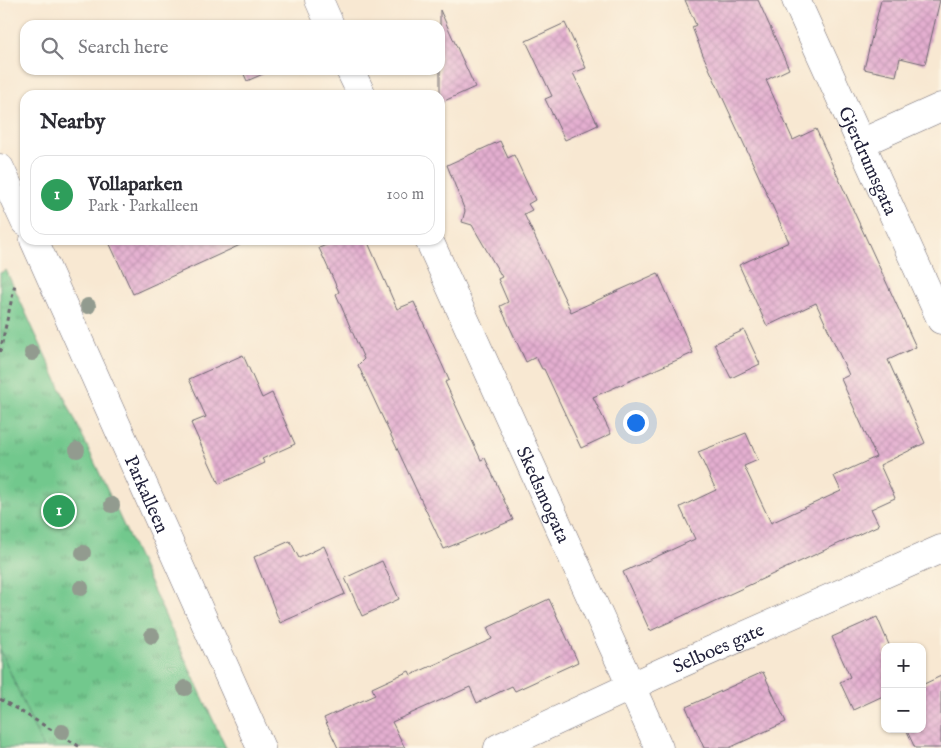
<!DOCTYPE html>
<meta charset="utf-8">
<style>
body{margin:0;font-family:"IM FELL English",serif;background:#f7f7f7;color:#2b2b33}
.controls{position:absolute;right:15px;bottom:15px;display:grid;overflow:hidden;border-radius:10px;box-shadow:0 1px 4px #0004}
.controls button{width:45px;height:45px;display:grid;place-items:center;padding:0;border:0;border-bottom:1px solid #e1e1e2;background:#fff;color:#2b2b33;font:25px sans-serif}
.you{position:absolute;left:635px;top:422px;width:18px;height:18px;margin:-12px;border:4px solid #fff;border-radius:50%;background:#1a73e8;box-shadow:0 0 0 8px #1a73e833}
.badge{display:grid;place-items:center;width:32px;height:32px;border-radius:50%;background:#1f6fb2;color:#fff;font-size:16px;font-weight:700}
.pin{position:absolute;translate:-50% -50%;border:2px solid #fff;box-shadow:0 1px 5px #0006}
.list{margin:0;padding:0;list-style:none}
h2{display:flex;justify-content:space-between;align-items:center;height:65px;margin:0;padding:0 20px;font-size:21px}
h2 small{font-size:16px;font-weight:400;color:#7c7c81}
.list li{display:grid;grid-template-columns:32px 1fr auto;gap:15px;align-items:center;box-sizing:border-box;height:80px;margin:0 10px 10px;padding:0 10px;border:1px solid #e1e1e2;border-radius:15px}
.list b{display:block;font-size:19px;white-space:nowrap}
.list p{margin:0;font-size:16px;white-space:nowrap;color:#7c7c81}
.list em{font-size:16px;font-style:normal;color:#7c7c81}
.icon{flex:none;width:28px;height:28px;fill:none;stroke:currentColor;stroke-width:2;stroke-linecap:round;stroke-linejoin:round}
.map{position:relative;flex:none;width:941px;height:748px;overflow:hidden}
.search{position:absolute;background:#fff;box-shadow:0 1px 4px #0004;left:20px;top:20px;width:425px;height:55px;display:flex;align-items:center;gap:12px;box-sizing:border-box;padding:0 18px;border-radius:15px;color:#7c7c81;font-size:19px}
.panel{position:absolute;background:#fff;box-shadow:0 1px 4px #0004;left:20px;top:90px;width:425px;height:155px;border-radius:15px}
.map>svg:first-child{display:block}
</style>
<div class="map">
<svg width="941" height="748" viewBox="0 0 941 748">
<defs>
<pattern id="park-tufts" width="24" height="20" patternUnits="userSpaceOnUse" patternTransform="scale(1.25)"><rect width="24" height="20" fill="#72c88d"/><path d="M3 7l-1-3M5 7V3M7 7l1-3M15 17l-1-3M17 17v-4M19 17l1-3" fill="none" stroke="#5da274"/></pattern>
<pattern id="building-cross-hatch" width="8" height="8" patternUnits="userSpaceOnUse" patternTransform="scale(1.25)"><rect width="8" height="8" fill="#e4afd0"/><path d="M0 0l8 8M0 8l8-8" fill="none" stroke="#c396b4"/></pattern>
</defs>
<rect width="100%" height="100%" fill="#fcf5e5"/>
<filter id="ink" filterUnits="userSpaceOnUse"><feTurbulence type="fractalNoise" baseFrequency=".02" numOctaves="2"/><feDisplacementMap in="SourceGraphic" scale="10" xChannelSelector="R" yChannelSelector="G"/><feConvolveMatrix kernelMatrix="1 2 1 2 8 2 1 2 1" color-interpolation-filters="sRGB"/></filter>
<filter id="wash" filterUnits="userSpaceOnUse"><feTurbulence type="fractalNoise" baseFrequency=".0096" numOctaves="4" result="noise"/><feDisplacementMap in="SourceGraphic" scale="20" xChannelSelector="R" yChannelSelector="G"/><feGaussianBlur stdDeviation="1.12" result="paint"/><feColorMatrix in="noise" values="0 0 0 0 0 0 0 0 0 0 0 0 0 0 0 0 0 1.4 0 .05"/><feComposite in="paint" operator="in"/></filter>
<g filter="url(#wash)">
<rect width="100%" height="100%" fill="#f8e8d2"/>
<path fill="url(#park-tufts)" stroke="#4a7564" d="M6 270 226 748H0V273Z"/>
<path fill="#72c88d" stroke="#4a7564" d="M0 649 43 748H0Z"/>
<g id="blocks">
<path fill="url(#building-cross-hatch)" d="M685 0H758L789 69 766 80 793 140 816 129 916 347 888 360 925 443 880 465 895 498 871 509 879 525 650 631 623 572 695 539 680 507 716 490 698 452 746 433 758 460 744 466 771 523 841 491 834 476 876 457 841 379 849 375 816 303 767 326 739 265 789 242 703 55 692 27 696 25Z
M881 0H940L925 64 900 58 896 76 864 69Z
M440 10 475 87 440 103Z
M565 23 586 68 573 73 598 125 565 140 545 99 552 96 526 41Z
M242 70H272L247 81Z
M500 141 508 158 514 155 535 200 528 204 532 210 524 214 571 312 658 273 693 353 593 397 611 434 581 448 544 369H542L536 357 526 362 500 306 508 302 498 279 502 277 472 225 462 222 465 211 447 165Z
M108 240H251L133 294Z
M338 240H367L397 309 414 302 449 380 445 382 481 460 485 458 513 520 444 549 358 365 364 359 336 294 339 292 319 248Z
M744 330 760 364 731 378 714 344Z
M243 355 262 398 272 393 295 444 262 459 265 463 219 484 191 423 206 417 189 379Z
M290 541 299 558 324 546 345 594 280 623 254 557Z
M382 561 399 599 362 616 345 578Z
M549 599 578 662 515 691 512 686 477 703 470 687 392 722 405 748H338L324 718 375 695 372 688 409 671 411 675 492 639 487 628Z
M877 617 890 647H885V695L853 710 840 682 850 677 832 637Z
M763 672 786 722 729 748H704L686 707Z
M941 676V748H915L906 729H922V685Z"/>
</g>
</g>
<g filter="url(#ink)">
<use href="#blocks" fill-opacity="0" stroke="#6d6770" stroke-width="1"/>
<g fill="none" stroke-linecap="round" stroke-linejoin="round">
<g stroke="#6d6770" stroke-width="29">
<g id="minor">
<path d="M319 0 330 25"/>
<path id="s1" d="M796 0 941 320"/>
<path d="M350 70 362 95"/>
<path d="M861 143 941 107"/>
<path d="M0 168 25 222"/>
<path id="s2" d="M34 240 261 748"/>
<path id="s3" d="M429 240 659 748"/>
<path id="s4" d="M498 748 664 671 941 549"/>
</g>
</g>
<path stroke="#6d6770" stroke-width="3" stroke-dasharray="4 4" stroke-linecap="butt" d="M0 352 15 284
M0 699 82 748"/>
<use href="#minor" stroke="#fff" stroke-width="28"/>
</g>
<g fill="#929b8f">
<circle cx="88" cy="306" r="8"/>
<circle cx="32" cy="353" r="8"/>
<circle cx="77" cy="450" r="8"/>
<circle cx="112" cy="505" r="8"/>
<circle cx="83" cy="553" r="8"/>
<circle cx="81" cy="588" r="8"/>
<circle cx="152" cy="636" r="8"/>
<circle cx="185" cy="688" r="8"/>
<circle cx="62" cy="732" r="8"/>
</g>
</g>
<g text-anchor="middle" stroke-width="5" stroke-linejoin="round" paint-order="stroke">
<g font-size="19" fill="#22223b" stroke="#fcf5e5">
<text dy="7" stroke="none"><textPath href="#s1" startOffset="176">Gjerdrumsgata</textPath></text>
<text dy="7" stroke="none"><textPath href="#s2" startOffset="278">Parkalleen</textPath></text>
<text dy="7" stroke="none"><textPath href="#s3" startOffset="279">Skedsmogata</textPath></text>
<text dy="7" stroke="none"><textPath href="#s4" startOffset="242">Selboes gate</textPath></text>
</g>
</g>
</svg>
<div class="controls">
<button>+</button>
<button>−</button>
</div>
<div class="you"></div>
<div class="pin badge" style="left:59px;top:511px;background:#2e9e5b">1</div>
<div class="search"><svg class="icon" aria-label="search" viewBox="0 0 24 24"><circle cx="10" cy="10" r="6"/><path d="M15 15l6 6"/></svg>Search here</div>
<section class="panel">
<h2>Nearby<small></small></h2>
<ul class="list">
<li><span class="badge" style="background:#2e9e5b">1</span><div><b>Vollaparken</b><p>Park · Parkalleen</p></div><em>100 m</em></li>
</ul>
</section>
</div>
